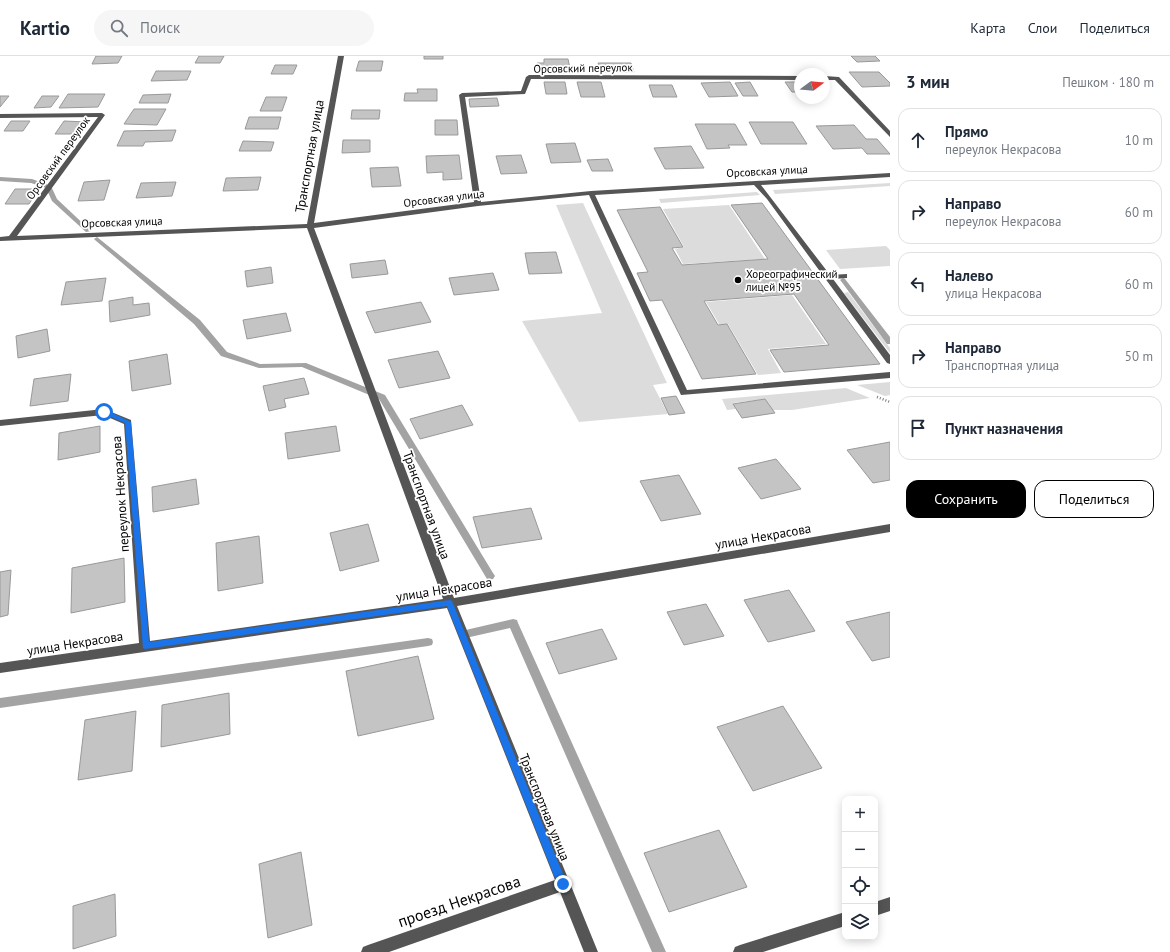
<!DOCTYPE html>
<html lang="ru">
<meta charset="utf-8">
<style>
body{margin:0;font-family:"PT Sans",sans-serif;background:#f6f6f7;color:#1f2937}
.controls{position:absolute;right:12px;bottom:12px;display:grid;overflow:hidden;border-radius:8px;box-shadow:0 2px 10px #0003}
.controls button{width:36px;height:36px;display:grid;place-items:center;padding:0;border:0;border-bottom:1px solid #e0e1e3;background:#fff;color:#1f2937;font:20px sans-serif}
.compass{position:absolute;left:794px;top:12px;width:36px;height:36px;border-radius:50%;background:#fff;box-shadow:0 2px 10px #0003;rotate:74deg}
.stop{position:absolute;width:12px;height:12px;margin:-9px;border:3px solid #1a73e8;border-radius:50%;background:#fff}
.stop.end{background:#1a73e8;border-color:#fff;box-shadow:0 1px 4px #0008}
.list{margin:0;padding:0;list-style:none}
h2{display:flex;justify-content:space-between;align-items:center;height:52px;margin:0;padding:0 16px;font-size:17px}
h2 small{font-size:13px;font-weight:400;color:#747a83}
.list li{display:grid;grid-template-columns:26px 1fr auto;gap:12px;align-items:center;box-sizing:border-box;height:64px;margin:0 8px 8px;padding:0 8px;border:1px solid #e0e1e3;border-radius:12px}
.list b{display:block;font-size:15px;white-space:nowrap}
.list p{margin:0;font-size:13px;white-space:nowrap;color:#747a83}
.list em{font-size:13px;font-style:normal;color:#747a83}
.actions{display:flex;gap:8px;padding:12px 16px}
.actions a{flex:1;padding:9px 0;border:1px solid #000;border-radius:12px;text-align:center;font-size:14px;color:#000}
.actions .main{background:#000;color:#fff}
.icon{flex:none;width:22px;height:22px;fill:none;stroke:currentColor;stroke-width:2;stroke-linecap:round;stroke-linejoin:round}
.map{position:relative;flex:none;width:890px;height:896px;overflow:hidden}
header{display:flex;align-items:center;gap:24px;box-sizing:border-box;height:56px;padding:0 20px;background:#fff;border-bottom:1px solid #e0e1e3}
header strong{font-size:19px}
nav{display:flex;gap:22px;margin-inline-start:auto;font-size:14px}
.search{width:280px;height:36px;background:#f6f6f7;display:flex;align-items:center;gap:10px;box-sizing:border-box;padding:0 14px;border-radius:22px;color:#747a83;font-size:15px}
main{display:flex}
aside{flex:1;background:#fff}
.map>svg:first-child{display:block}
</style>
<header>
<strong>Kartio</strong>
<div class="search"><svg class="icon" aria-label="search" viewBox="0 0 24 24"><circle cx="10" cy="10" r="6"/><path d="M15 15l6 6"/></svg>Поиск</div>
<nav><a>Карта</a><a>Слои</a><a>Поделиться</a></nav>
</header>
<main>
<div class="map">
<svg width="890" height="896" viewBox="0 0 890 896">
<rect width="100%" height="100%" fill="#fff"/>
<path fill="#dcdcdc" d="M890 127V130L775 138 773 134Z
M757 136 760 139 661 147 659 143Z
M583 147 667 327 653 329 668 358 579 366 522 265 602 257 556 149Z
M729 149 765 203 683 208 675 193 684 191 663 153Z
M886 190 890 194V210L840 213 826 194Z
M848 236 890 292V297L844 237Z
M792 239 826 288 768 293 781 317 758 319 728 268H719L706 246Z
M890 326V339L885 340 857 329Z
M846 332 870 342 792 354H773L765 343 733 347 736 353 727 354 722 343Z"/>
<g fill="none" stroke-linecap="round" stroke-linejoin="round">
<path fill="#a3a3a3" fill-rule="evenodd" d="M0 121 32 123 51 130 57 143 91 175 86 176 52 145 46 132 31 127 0 125Z
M97 181 200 264 227 296 260 308 306 307 385 339 493 517 495 520 493 523 490 524 487 523 379 343 302 311 259 312 221 300 194 268 95 184 94 183Z
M843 222 845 223 890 281V288H887L841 225 840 224Z
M513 563 517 564 518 567 666 896H652L510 572 470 581 466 580 465 577 466 574 470 573Z
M428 582 432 583 433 586 432 589 428 590 0 652V642Z"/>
</g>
<path fill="#c4c4c4" stroke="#999" d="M96 0H122L118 7 92 8Z
M199 0H224L220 7H195Z
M424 0H443V3H424Z
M851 0H875L880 5 857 6Z
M544 3H568L571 17 544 16 543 12H538L537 7H544Z
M359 5H383L381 15H356Z
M598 7H631L634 16H601Z
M275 9H297L293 18H271Z
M156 15H191L187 24 151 25Z
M849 16H879L890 27V30L862 31Z
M544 26H565L567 38H546Z
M577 26H601L605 41H581Z
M730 26 738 40 709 41 701 27Z
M750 26 758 40H743L735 27Z
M785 26H800V36H792Z
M649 29H672L677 41H653Z
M417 33H437V45H404L405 37H418Z
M68 38H105L98 51 59 52Z
M171 38 168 47H139L143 39Z
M0 40H9L0 51Z
M42 40H59L51 51 34 52Z
M266 41H287L282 55H260Z
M497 42 499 50 470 51 469 43Z
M134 53H166L157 69 124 68Z
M352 54H380L379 63H351Z
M249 61H281L278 73H245Z
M435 64H457L458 79H435Z
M11 65H30L23 75H4Z
M64 65 87 66 79 78H55Z
M749 66H793L807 88H761Z
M695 68H735L747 89H728L730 92 707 93Z
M854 69 866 83H877L890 98H867L862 92 833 93 816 70Z
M176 74 172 85 145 86 143 90H117L124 75Z
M343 84H370V96L342 97Z
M243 85 274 86 271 95H239Z
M575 87 581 106 551 107 546 88Z
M691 90 704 112 665 113 654 92Z
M459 99 462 123 443 124V116L427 117 426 100Z
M521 99 527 117 501 118 496 100Z
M608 103 613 115H592L587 104Z
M398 111 401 130 372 131 370 112Z
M261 121 258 134 223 135 226 122Z
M110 124 104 144 78 145 84 126Z
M176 126 172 140 136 142 141 127Z
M15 133H39L29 148H5Z
M762 147 860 281 880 308 784 316 770 294 829 289 794 238 704 245 718 269 727 268 756 318 702 323 662 244 650 245 637 217 648 216 617 154 660 151 683 191 672 192 682 209 768 203 731 149Z
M556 196 562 217 529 218 525 197Z
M385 204 388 218 352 222 350 208Z
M271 211 273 227 247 231 245 215Z
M493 217 499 234 454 239 449 222Z
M106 222 102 245 61 249 66 226Z
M133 241V249L149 247 150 259 110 266 109 245Z
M421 246 431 266 375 277 366 256Z
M286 257 291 275 247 283 243 264Z
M47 273 50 295 18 302 16 280Z
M438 295 450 322 399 332 388 304Z
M167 298 171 328 132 335 129 305Z
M71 318 68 345 30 350 34 323Z
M304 322 309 338 284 343 286 351 269 355 263 330Z
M676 340 685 357 669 359 661 342Z
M765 343 775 357 742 362 733 348Z
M462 349 473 369 420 383 410 363Z
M100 370V396L58 404 59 377Z
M336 370 340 395 288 403 285 377Z
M890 386V424L873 427 847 394Z
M776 403 801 433 761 443 738 412Z
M679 419 701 458 661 465 640 425Z
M196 423 199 448 153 456 152 431Z
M531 452 542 483 482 492 473 461Z
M368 468 379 505 340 515 330 477Z
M259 480 263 527 218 535 216 487Z
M124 502 125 546 71 557 72 512Z
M11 514 8 559 0 561V516Z
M789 534 815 575 768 586 744 544Z
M706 548 724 580 684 589 667 556Z
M890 556V601L872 605 846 566Z
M602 573 617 603 559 618 546 587Z
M418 600 434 663 358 680 346 615Z
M229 637 230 678 161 691 162 649Z
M783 650 822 712 753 735 717 671Z
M136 655 132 715 78 724 85 664Z
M719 774 747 831 669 856 644 797Z
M301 796 312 869 268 882 259 808Z
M115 838 116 880 73 893V850Z"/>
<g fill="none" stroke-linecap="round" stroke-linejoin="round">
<path stroke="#777" stroke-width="2.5" stroke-dasharray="1 2" stroke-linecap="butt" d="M877 341 890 346"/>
<path fill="#555" fill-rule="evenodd" d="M338 0H344L314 167 474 146 459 39 462 37 521 35 526 21 529 19 800 20V24L531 23 525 38 465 41 481 146 591 135 890 117V121L761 129 830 219 847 218V222L833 223 890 299V308L887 307 767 143 754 129 595 139 687 334 890 316V322L681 339 589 139 478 150 314 172 454 542 890 468V476L457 550 598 896H584L560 836 389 896H361L363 891 368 889 555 824 447 552 0 617V607L139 587 124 368 103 359 0 370V364L104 353 131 364 150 585 443 543 307 172 0 185V181L9 180 98 61 0 62V58L102 57 105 59 17 180 307 168Z
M824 20 839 21 890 75V81L835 24H824Z
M890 841V855L875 860V846Z
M845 856V870L763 896H733L735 891 740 889Z"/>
</g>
<path fill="#1a73e8" d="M102 354H106L131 366 149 586 450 544 452 545 567 828 566 832 563 833 559 832 447 550 145 593 143 592 125 367 102 357Z"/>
<circle fill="#000" stroke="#fff" stroke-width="1.5" cx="738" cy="224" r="4"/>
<g text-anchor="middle" stroke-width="3.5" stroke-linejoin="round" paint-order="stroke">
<g font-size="11" fill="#000" stroke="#fff">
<text transform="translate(583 12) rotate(-1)" y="4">Орсовский переулок</text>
<text transform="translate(58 102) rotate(-54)" y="4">Орсовский переулок</text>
<text transform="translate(767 115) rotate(-3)" y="4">Орсовская улица</text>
<text transform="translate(444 142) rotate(-7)" y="4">Орсовская улица</text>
<text transform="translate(122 166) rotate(-2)" y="4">Орсовская улица</text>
</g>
<g font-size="11" fill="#000" stroke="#fff" text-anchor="start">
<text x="746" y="222">Хореографический<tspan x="746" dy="13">лицей №95</tspan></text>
</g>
<g font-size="13" fill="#000" stroke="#fff">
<text transform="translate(309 100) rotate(-80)" y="5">Транспортная улица</text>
<text transform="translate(120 438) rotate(-94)" y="5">переулок Некрасова</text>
<text transform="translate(427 449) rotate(70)" y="5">Транспортная улица</text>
<text transform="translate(763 480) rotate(-10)" y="5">улица Некрасова</text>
<text transform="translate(444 533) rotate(-9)" y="5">улица Некрасова</text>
<text transform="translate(75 587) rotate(-9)" y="5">улица Некрасова</text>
<text transform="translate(545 751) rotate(68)" y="5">Транспортная улица</text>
</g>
<g font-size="16" fill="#000" stroke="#fff">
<text transform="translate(459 845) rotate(-19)" y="6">проезд Некрасова</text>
</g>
</g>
</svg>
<div class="controls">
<button>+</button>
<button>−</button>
<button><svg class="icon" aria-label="locate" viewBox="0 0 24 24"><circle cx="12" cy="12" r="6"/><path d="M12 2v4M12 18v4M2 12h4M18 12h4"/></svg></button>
<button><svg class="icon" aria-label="layers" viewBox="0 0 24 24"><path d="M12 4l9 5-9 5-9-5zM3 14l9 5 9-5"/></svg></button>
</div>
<svg class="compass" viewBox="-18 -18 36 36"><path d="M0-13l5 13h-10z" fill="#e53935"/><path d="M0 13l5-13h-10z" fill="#747a83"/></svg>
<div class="stop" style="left:104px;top:356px"></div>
<div class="stop end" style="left:563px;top:828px"></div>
</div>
<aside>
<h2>3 мин<small>Пешком · 180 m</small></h2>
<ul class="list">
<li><svg class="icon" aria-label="ahead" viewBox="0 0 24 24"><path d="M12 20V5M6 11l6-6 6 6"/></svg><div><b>Прямо</b><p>переулок Некрасова</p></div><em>10 m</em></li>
<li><svg class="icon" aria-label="right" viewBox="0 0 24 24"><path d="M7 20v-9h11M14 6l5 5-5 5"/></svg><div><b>Направо</b><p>переулок Некрасова</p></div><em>60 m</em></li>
<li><svg class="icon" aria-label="left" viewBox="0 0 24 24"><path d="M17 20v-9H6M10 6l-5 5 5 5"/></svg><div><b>Налево</b><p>улица Некрасова</p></div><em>60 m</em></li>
<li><svg class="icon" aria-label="right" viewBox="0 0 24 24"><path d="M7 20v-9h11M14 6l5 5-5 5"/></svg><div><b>Направо</b><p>Транспортная улица</p></div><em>50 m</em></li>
<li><svg class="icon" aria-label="arrive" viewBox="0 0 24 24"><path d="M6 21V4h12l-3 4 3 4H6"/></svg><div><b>Пункт назначения</b></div></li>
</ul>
<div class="actions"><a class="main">Сохранить</a><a>Поделиться</a></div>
</aside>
</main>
